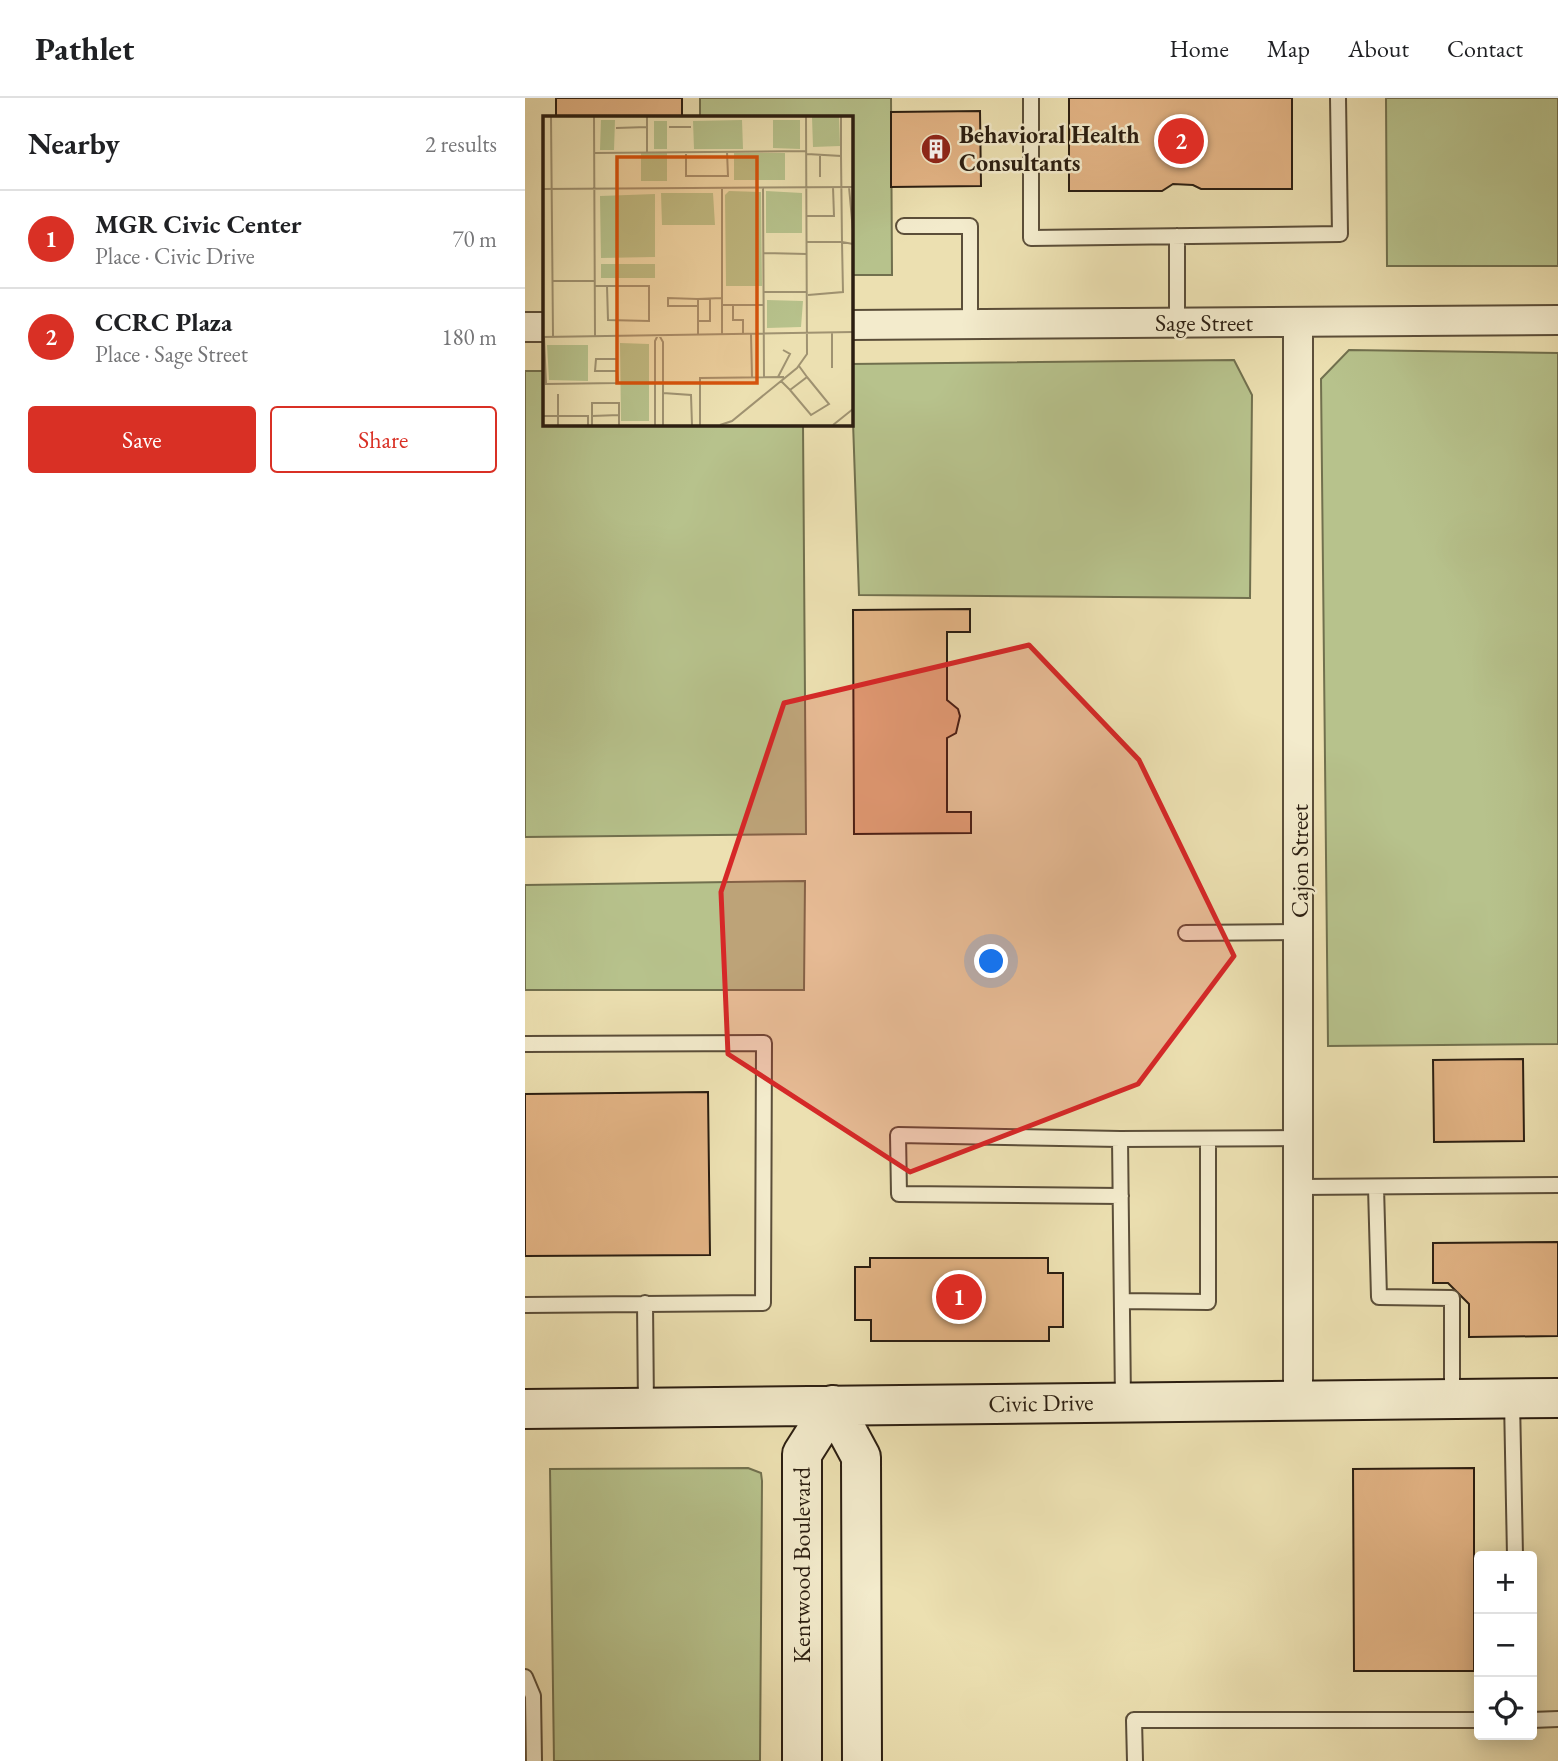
<!DOCTYPE html>
<meta charset="utf-8">
<style>
body{margin:0;font-family:"EB Garamond",serif;background:#f6f6f6;color:#202124}
.controls{position:absolute;right:21px;bottom:21px;display:grid;overflow:hidden;border-radius:7px;box-shadow:0 4px 18px #0003}
.controls button{width:63px;height:63px;display:grid;place-items:center;padding:0;border:0;border-bottom:2px solid #e0e0e0;background:#fff;color:#202124;font:35px sans-serif}
.you{position:absolute;left:467px;top:864px;width:24px;height:24px;margin:-18px;border:5px solid #fff;border-radius:50%;background:#1a73e8;box-shadow:0 0 0 10px #1a73e833}
.badge{display:grid;place-items:center;width:46px;height:46px;border-radius:50%;background:#d93025;color:#fff;font-size:23px;font-weight:700}
.pin{position:absolute;translate:-50% -50%;border:4px solid #fff;box-shadow:0 2px 7px #0006}
.list{margin:0;padding:0;list-style:none}
h2{display:flex;justify-content:space-between;align-items:center;height:91px;margin:0;padding:0 28px;font-size:30px}
h2 small{font-size:23px;font-weight:400;color:#757577}
.list li{display:grid;grid-template-columns:46px 1fr auto;gap:21px;align-items:center;box-sizing:border-box;height:98px;padding:0 28px;border-top:2px solid #e0e0e0}
.list b{display:block;font-size:26px;white-space:nowrap}
.list p{margin:0;font-size:23px;white-space:nowrap;color:#757577}
.list em{font-size:23px;font-style:normal;color:#757577}
.actions{display:flex;gap:14px;padding:21px 28px}
.actions a{flex:1;padding:16px 0;border:2px solid #d93025;border-radius:7px;text-align:center;font-size:24px;color:#d93025}
.actions .main{background:#d93025;color:#fff}
.icon{flex:none;width:38px;height:38px;fill:none;stroke:currentColor;stroke-width:2;stroke-linecap:round;stroke-linejoin:round}
.map{position:relative;flex:none;width:1033px;height:1663px;overflow:hidden}
header{display:flex;align-items:center;gap:42px;box-sizing:border-box;height:98px;padding:0 35px;background:#fff;border-bottom:2px solid #e0e0e0}
header strong{font-size:33px}
nav{display:flex;gap:38px;margin-inline-start:auto;font-size:24px}
main{display:flex}
aside{flex:1;background:#fff}
.map>svg:first-child{display:block}
</style>
<header>
<strong>Pathlet</strong>
<nav><a>Home</a><a>Map</a><a>About</a><a>Contact</a></nav>
</header>
<main>
<aside>
<h2>Nearby<small>2 results</small></h2>
<ul class="list">
<li><span class="badge">1</span><div><b>MGR Civic Center</b><p>Place · Civic Drive</p></div><em>70 m</em></li>
<li><span class="badge">2</span><div><b>CCRC Plaza</b><p>Place · Sage Street</p></div><em>180 m</em></li>
</ul>
<div class="actions"><a class="main">Save</a><a>Share</a></div>
</aside>
<div class="map">
<svg width="1033" height="1663" viewBox="0 0 1033 1663">
<rect width="100%" height="100%" fill="#ece0b1"/>
<filter id="stains"><feTurbulence type="fractalNoise" baseFrequency=".00286" numOctaves="4"/><feColorMatrix values="0 0 0 0 .2 0 0 0 0 .09 0 0 0 0 .02 0 0 0 .5 -.17"/></filter>
<radialGradient id="worn" r=".72"><stop offset=".6" stop-color="#630" stop-opacity="0"/><stop offset="1" stop-color="#630" stop-opacity=".3"/></radialGradient>
<path fill="#b7c28c" stroke="#71704e" stroke-width="2" d="M175 0H366L367 177H326V19H175Z
M861 0H1033V168H862Z
M824 252 1033 255V946L803 948 796 281Z
M709 262 727 297 725 500 334 497 326 266Z
M0 273H19V326H278L281 736 0 739Z
M280 783 279 892H0V787Z
M223 1370 236 1375 237 1383 235 1663H29L25 1371Z"/>
<path fill="#e2b384" stroke="#2b1e11" stroke-width="2" d="M31 0H157V19H31Z
M544 0H767V91H676L668 87 648 86 637 93H544Z
M455 13 456 88 366 89V14Z
M445 511V534H422V602L433 611 435 618 431 635 422 640V714H446V735L329 736 328 512Z
M998 961 999 1043 909 1044 908 962Z
M183 994 185 1157 0 1158V996Z
M1033 1144V1238L944 1239V1206L923 1185H908V1145Z
M345 1160H523V1175H538V1229H524V1243H346V1222H330V1169H345Z
M949 1370V1573H829L828 1371Z"/>
<g fill="none" stroke-linecap="round" stroke-linejoin="round">
<g stroke="#5b4e39" stroke-width="18">
<path id="lane" d="M506 0V140L815 136 813 0
M379 128H445V226
M652 138V225
M661 835 775 834
M0 946 239 945 238 1205 0 1207
M595 1041 373 1037 374 1096 596 1098
M774 1089 1033 1087
M851 1089 854 1199 927 1200V1299
M597 1203 683 1204V1041
M120 1205 121 1309
M987 1302 990 1458
M598 1303 595 1041 775 1040
M0 1579 8 1598 9 1663
M1007 1622 1033 1621
M610 1663 609 1622H954"/>
</g>
<g stroke="#5b4e39" stroke-width="32">
<path id="street" d="M773 224V1303
M326 227 1033 222
M0 229H19"/>
</g>
<g stroke="#2b1e11" stroke-width="42">
<path id="secondary" d="M308 1307 336 1359 337 1663
M0 1311 1033 1300
M277 1663V1356L308 1307"/>
</g>
<use href="#lane" stroke="#f3ebcc" stroke-width="14"/>
<use href="#street" stroke="#f3ebcc" stroke-width="28"/>
<use href="#secondary" stroke="#f3ebcc" stroke-width="38"/>
</g>
<path fill="#d62828" fill-opacity="0.2" stroke="#d62828" stroke-width="5" stroke-linejoin="round" d="M504 547 614 662 709 858 613 986 385 1074 203 956 196 794 259 605Z"/>
<defs>
<g id="building-disc" transform="scale(1.575)"><circle r="9.5" fill="#8f2418" stroke="#f3ebcc"/><path d="M-4-6H4V6H1V3H-1V6H-4ZM-2.5-4.3h1.7v1.8h-1.7ZM.8-4.3h1.7v1.8H.8ZM-2.5-1h1.7V.8h-1.7ZM.8-1h1.7V.8H.8Z" fill="#fff"/></g>
</defs>
<g fill-rule="evenodd">
<use href="#building-disc" x="411" y="51"/>
</g>
<g text-anchor="middle" stroke-width="5" stroke-linejoin="round" paint-order="stroke">
<g font-size="24" font-weight="bold" fill="#2b1e11" stroke="#f3ebcc" text-anchor="start">
<text x="434" y="45">Behavioral Health<tspan x="434" dy="28">Consultants</tspan></text>
</g>
<g font-size="24" fill="#2b1e11" stroke="#f3ebcc">
<text x="679" y="233">Sage Street</text>
<text transform="translate(775 763) rotate(-90)" y="8">Cajon Street</text>
<text transform="translate(516 1305) rotate(-1)" y="8">Civic Drive</text>
<text transform="translate(277 1467) rotate(-90)" y="8">Kentwood Boulevard</text>
</g>
</g>
<g transform="translate(18 18)">
<rect width="310" height="310" fill="#ece0b1"/>
<path d="M269 1H296L297 30 270 31ZM58 4H72L71 34H57ZM199 4 200 33H151L150 5ZM230 4H257V33L230 32ZM111 5H124V33H111ZM98 37H124V65H98ZM191 37H242V64H191ZM186 75 218 76 219 170H183L182 79ZM223 75 259 77V117H223ZM118 77H170L172 109H119ZM112 78V141L58 142 57 80ZM58 148H112V162H58ZM224 184 260 185 258 211 224 212ZM77 227 106 228V305H78ZM4 229H45V265L6 264Z" fill="#b7c28c"/>
<path fill="none" stroke="#9f9271" stroke-width="2" d="M8 1 10 220M51 1 52 220M104 1V36M298 1V40M126 11H148M73 12 104 11M143 36V60H185L184 36M51 37 264 35M264 38 298 40 299 126 310 128M277 38V61M220 71 221 261M306 71 310 115M0 73 310 71M264 100H291L290 71M264 126H299L300 176 265 179M221 137 264 138M9 165H52M52 170H106V205L65 204 64 170M221 176H264M155 183 125 182V190H155M179 189H221M190 189V204H200V218M155 205H167V183M155 218V183L179 182M179 218V72M208 218 209 262M74 219V255H52L53 243H74M116 219 120 226V309M0 221 310 216M1 221 3 268 75 267 74 255M289 252V217M235 261 247 238 240 234M238 265 247 274 264 261 256 250M247 274 268 299 286 288 264 261M120 277 148 279 149 309M0 300H15V278M49 300 76 299M15 309V300H45V309M49 309V287H76V309M112 309V225L115 219M157 309V262L241 261M177 309 189 305 254 252 264 238 263 1M290 309 310 293"/>
<path fill="#d5530c" fill-opacity="0.15" stroke="#d5530c" stroke-width="3.5" d="M74 41H214V267H74Z"/>
<rect width="310" height="310" fill="none" stroke="#2b1e11" stroke-width="3.5"/>
</g>
<rect width="100%" height="100%" filter="url(#stains)"/>
<rect width="100%" height="100%" fill="url(#worn)"/>
</svg>
<div class="controls">
<button>+</button>
<button>−</button>
<button><svg class="icon" aria-label="locate" viewBox="0 0 24 24"><circle cx="12" cy="12" r="6"/><path d="M12 2v4M12 18v4M2 12h4M18 12h4"/></svg></button>
</div>
<div class="you"></div>
<div class="pin badge" style="left:434px;top:1199px">1</div>
<div class="pin badge" style="left:656px;top:43px">2</div>
</div>
</main>
